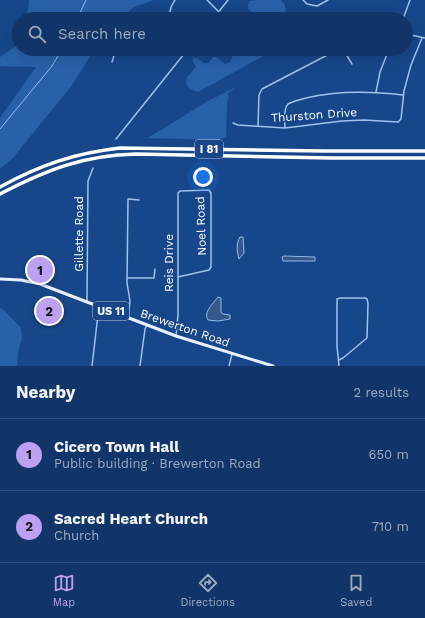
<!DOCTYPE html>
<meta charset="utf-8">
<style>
body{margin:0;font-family:"Work Sans",sans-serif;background:#1a3d6e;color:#f1f3f6}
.you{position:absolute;left:203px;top:177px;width:14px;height:14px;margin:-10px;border:3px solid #fff;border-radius:50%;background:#1a73e8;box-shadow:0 0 0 6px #1a73e833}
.badge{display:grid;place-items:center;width:26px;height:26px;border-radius:50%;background:#bca0f2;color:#111;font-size:13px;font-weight:700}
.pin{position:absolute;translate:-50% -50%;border:2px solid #fff;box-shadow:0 1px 4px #0006}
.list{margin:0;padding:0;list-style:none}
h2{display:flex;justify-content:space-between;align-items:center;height:52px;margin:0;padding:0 16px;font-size:17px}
h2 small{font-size:13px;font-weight:400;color:#9cabc0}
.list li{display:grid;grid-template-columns:26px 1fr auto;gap:12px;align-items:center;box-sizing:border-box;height:72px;padding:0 16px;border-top:1px solid #30507c}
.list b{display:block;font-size:15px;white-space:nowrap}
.list p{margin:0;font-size:13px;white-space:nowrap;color:#9cabc0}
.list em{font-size:13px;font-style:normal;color:#9cabc0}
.icon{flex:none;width:22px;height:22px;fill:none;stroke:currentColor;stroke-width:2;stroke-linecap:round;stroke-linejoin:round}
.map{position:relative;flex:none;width:425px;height:366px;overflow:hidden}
.search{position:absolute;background:#113568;box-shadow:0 4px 16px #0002;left:12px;right:12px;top:12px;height:44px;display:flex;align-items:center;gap:10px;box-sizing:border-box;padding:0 14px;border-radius:22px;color:#9cabc0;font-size:15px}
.sheet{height:196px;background:#113568}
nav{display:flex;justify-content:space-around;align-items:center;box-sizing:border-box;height:56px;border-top:1px solid #30507c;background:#113568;font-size:11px;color:#9cabc0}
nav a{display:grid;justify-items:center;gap:2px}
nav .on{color:#bca0f2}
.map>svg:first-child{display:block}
</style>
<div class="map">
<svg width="425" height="366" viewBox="0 0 425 366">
<rect width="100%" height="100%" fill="#17478a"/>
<path fill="#2961a9" d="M29 0H154L134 7 120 19H26L29 3Z
M259 0H281L285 5 286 19H258L259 18 248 9V4L250 1Z
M19 44V49H95L72 85 51 111 12 159 0 169V118L36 67 0 66V57Z
M236 49H276L198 92 189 88 186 83 187 77 196 67 192 60 194 58H198C201 62 204 64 209 63L213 57H216L225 64 230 62Z
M236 88 227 94 229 98 227 102 226 137 218 140 147 138 166 127 206 102 232 89Z
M0 308 5 311 21 328 22 339 18 352 17 366H0Z"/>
<path fill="#345889" stroke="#92bcf1" d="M240 237H243L244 253 239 259C237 253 236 243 240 237Z
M284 256 315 257V261H283L282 257Z
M218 297 221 298V312L223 314 230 315V319L218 321 208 320C203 312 213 304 218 297Z"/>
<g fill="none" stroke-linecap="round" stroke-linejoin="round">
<path stroke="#92bcf1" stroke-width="1" d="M77 19 86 0
M0 129 52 66 62 49"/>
<path stroke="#9fc2ee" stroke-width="1.5" d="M207 0 218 11
M303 0 307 4 317 6 328 0
M169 17 171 7 175 0
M147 19 169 17 180 19
M213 19 228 0
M403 19 410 0
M406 34 425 38
M169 49 175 50 183 55
M343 49 352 64
M112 62 116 49
M376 92 380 72 389 49
M233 123 238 125 285 128 342 121 364 120 398 122 401 119 404 91 411 65 422 38
M258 126 259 95 262 89 339 49
M285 128C285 122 283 109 288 104 293 101 300 100 306 98 338 90 370 91 403 95
M116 139 188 49
M127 278H154L155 269
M87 302 88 181 93 168
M128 318 130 301 127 283 128 199 139 200
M176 336 178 315V193L180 191 209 190 211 193V267L209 270 178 277
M339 360 343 358 367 338 368 303 367 299 365 298H340L337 299V346L339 366
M92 366 99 306
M140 366 145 329 147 325
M229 366 232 354"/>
<path stroke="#e7f0ff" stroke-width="3" d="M0 279 21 280 40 284 176 336 273 366"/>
<path stroke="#fff" stroke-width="3.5" d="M0 187C40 165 75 153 120 148L324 151H425
M0 194C46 170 84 155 136 154L331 158H425"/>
</g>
<g text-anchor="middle" stroke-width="3" stroke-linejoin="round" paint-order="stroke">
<g fill="#17478a" stroke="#b9c8dc" stroke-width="1">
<rect x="195" y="140" width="28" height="18" rx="3"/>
<rect x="93" y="302" width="36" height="18" rx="3"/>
</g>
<g font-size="11" font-weight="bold" fill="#fff">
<text x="209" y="153">I 81</text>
<text x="111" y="315">US 11</text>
</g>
<g font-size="12" fill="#fff" stroke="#17478a">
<text transform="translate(314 115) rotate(-4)" y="4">Thurston Drive</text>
<text transform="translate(201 226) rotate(-92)" y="4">Noel Road</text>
<text transform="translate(79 234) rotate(-90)" y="4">Gillette Road</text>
<text transform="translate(169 263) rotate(-90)" y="4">Reis Drive</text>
<text transform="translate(185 328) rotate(19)" y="4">Brewerton Road</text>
</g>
</g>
</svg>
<div class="you"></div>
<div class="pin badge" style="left:40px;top:270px">1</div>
<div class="pin badge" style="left:49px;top:311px">2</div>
<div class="search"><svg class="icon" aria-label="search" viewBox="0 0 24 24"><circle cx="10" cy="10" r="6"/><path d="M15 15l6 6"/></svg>Search here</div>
</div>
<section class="sheet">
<h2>Nearby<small>2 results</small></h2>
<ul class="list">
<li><span class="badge">1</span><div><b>Cicero Town Hall</b><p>Public building · Brewerton Road</p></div><em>650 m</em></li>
<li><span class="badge">2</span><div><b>Sacred Heart Church</b><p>Church</p></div><em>710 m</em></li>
</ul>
</section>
<nav>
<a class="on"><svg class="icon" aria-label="map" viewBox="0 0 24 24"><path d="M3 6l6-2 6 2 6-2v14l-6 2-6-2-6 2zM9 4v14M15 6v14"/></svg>Map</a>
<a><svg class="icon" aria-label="directions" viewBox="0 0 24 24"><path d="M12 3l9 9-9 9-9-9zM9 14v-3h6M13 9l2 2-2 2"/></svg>Directions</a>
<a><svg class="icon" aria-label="saved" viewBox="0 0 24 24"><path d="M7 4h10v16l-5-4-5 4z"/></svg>Saved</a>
</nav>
